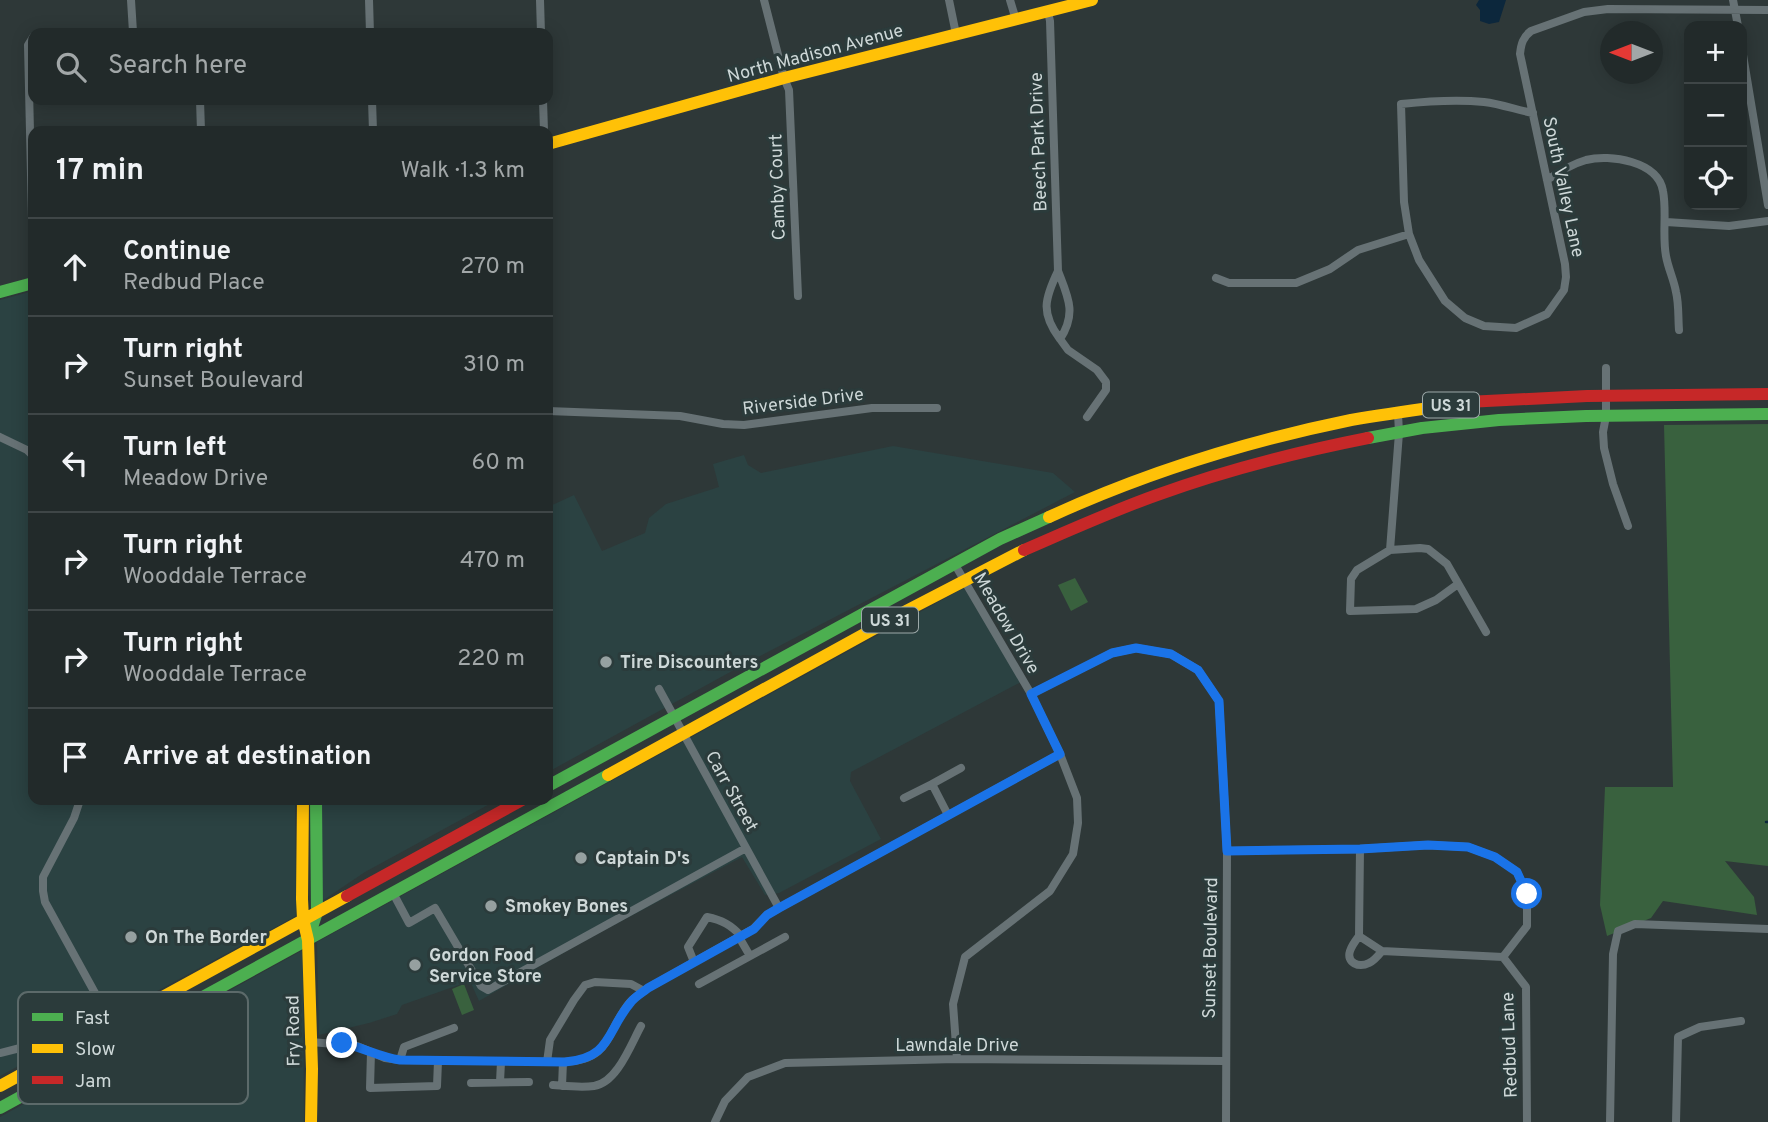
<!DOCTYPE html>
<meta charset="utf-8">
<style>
body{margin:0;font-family:Overpass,sans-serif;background:#2e3636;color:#f1f3f6}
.controls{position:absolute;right:21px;top:21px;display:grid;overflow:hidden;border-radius:14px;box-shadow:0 4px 18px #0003}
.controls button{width:63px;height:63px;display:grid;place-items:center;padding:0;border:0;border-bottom:2px solid #3f4647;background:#222a2a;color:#f1f3f6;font:35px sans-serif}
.compass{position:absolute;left:1600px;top:21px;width:63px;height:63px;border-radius:50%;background:#222a2a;box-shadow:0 4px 18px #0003;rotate:270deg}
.stop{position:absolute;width:21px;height:21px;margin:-16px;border:5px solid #1a73e8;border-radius:50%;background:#fff}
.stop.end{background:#1a73e8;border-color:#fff;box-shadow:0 2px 7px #0008}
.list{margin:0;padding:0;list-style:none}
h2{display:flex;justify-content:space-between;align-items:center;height:91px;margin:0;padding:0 28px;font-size:30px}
h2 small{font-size:23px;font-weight:400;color:#a2a7a8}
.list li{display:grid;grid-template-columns:46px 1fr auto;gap:21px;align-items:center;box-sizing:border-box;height:98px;padding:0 28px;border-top:2px solid #3f4647}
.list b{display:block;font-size:26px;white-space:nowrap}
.list p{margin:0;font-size:23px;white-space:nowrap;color:#a2a7a8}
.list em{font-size:23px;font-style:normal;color:#a2a7a8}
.icon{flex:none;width:38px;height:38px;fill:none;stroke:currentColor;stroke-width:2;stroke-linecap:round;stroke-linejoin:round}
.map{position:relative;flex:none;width:1768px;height:1122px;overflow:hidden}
.search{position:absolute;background:#222a2a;box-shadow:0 4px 18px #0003;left:28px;top:28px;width:525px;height:77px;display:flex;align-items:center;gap:18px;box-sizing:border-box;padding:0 24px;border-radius:14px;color:#a2a7a8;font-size:26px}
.panel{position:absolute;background:#222a2a;box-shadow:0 4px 18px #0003;left:28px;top:126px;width:525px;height:679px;border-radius:14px}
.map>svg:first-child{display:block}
</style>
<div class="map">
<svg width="1768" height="1122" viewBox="0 0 1768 1122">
<rect width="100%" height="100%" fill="#2e3838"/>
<path fill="#2b4242" d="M33 291V800H295L296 916 0 1076V300Z
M893 446 1053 473 1075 492 743 665 548 772V507L574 495 602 551 645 533 649 518 666 504 719 487 713 464 744 455 748 465 761 473Z
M964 588 1021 682 851 772 850 781 881 839 779 893 765 895 742 857 586 940 479 1001 470 981 402 1005 397 1014 369 1023 319 1035 317 942Z
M321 800H497L365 872 322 901Z
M303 950 304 1122H0V1117Z"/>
<path fill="#39613e" d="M1768 424V866L1725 861 1754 897 1757 915 1663 901 1651 918 1607 936 1600 905 1605 787H1673L1664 425Z
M1075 578 1088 602 1071 611 1058 585Z
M464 984 474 1010 462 1015 452 989Z"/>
<path fill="#0c273c" d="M1479 0H1506L1499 22 1489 24 1480 21V10L1476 5Z"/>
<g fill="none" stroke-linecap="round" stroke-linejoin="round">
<path stroke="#0c273c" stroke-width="2.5" d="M1766 822H1768"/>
<path stroke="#677275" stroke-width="8" d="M131 0 133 32
M369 0 370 33
M540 0 541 33
M764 0 784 78 789 90 798 296
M949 0 956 34
M1010 0 1016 20
M1733 0 1738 26
M1048 12 1050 21 1058 271
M80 33H184
M33 37 28 45 33 262
M1742 49 1768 205
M200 100 201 131
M372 100 373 131
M543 100 544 131
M1533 113C1517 110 1501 104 1484 102 1456 99 1429 101 1401 104L1404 202 1409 234 1419 260 1445 301 1465 318 1484 326 1516 328 1547 314 1564 290 1566 277 1565 264 1520 54C1521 44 1523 37 1531 31L1584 12 1608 9 1768 10
M1547 180C1559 172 1572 164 1586 160 1610 154 1658 161 1663 191 1667 212 1662 235 1666 256 1668 268 1674 280 1676 292 1679 304 1678 318 1679 330
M1666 222 1729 226 1768 221
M1058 271C1068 297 1077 313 1060 339 1040 313 1045 298 1058 271Z
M1216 278 1229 283H1296L1330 269 1358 250 1409 234
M1060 339 1068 350 1097 370 1106 382V390L1087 417
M1606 368V416L1603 432 1604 448 1613 484 1628 526
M548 411 680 416 723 424 744 425 872 408H937
M0 437 27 450 33 456
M1390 550 1399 433 1398 413
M954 563 1031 694 1060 754 1077 798 1078 823 1073 854 1050 891 965 957 953 1004 957 1059
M1458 584 1436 600 1416 609 1350 611 1351 579 1357 570 1390 550 1420 548 1428 549 1447 564 1486 632
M659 689 779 908
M1031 694 1112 653 1136 648 1171 654 1198 670 1219 701 1227 851 1226 1122
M904 798 932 784
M948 815 932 784 961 768
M1360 849 1359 936 1382 951 1503 957 1526 987 1527 1122
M1227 851 1360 849 1428 845 1468 847 1495 857 1517 872 1527 894V926L1503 957
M393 893 409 923 435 908 481 986 488 990 746 848
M1359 936C1356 940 1352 945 1350 951 1346 963 1359 968 1369 963 1374 961 1378 956 1382 951
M739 937 750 956
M694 962 688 947 707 917C722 920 731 925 741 936
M699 984 785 937
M311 1042 357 1046 385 1058 400 1060 563 1062C613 1060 605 1032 630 1002 635 997 642 993 648 988L753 929 767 915 779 908 1060 754
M371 1052 370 1088 437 1086 438 1061
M0 1053 24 1047 90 1011C96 1005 97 1001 95 993L45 902 43 891V877L74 818 80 800
M400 1060 404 1047 454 1028
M547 1062 550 1040 574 1000 585 985 595 982 631 984 644 991
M500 1082 501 1062
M471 1083 529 1082
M553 1085C566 1086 581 1088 594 1086 617 1083 631 1044 641 1026
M562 1086 563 1062
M715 1122 725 1101 748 1077 785 1063 957 1059 1225 1061
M1610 1122 1613 954 1618 931 1635 924 1768 929
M1676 1122 1678 1037 1700 1027 1741 1021"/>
<path stroke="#4caf50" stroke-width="12" d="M0 292 33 283
M1368 438 1422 428 1499 420 1586 416 1768 414
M548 786 1000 539 1049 517
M308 940 317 912 316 800
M0 1108 608 775"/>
<path stroke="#ffc107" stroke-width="12" d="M548 144 784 78 1092 0
M1049 517C1145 473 1248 441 1351 420 1380 415 1408 411 1437 407
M608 775 908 610 1024 550
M303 800 302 899 303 919 308 940 312 1069 311 1122
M0 1086 347 896"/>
<path stroke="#c62828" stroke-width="12" d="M1437 407 1467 402 1587 396 1768 394
M1024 550C1068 531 1112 511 1157 495 1226 470 1297 452 1368 438
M347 896 522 800"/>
</g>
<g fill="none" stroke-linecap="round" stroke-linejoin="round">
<path stroke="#1a73e8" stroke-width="9" d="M342 1043C362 1047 379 1057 400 1060L565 1062C612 1058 606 1031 631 1002 635 997 642 993 648 988L754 929 767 915 779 908 1060 754 1031 694 1112 653 1136 648 1171 654 1198 670 1219 701 1227 851 1360 849 1428 845 1468 847 1495 857 1517 872 1527 894"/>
</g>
<g fill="#96a0a0" stroke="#2b3b3b" stroke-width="2.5">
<circle cx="606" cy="662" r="7"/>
<circle cx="581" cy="858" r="7"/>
<circle cx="491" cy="906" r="7"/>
<circle cx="131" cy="937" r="7"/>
<circle cx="415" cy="965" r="7"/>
</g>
<g text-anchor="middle" stroke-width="6" stroke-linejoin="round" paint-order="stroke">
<g fill="#2b3b3b" stroke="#9da9a9" stroke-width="2">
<rect x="1423" y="392.5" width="56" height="25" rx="5"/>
<rect x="862" y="607.5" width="56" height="25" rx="5"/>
</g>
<g font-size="16" font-weight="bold" fill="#ced8d8">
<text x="1451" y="411">US 31</text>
<text x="890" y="626">US 31</text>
</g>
<g font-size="18" fill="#ced8d8" stroke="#2b3b3b">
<text transform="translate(815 53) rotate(-15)" y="6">North Madison Avenue</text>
<text transform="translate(1038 142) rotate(-92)" y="6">Beech Park Drive</text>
<text transform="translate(777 187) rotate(-92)" y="6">Camby Court</text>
<text transform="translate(1564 187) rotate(78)" y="6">South Valley Lane</text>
<text transform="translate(803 401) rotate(-7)" y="6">Riverside Drive</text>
<text transform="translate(1007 623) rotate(60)" y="6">Meadow Drive</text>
<text transform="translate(732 791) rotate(61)" y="6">Carr Street</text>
<text transform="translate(1210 948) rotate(-89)" y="6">Sunset Boulevard</text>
<text transform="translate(293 1031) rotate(-91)" y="6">Fry Road</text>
<text x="957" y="1051">Lawndale Drive</text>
<text transform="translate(1509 1045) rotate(-92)" y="6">Redbud Lane</text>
</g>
<g font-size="18" font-weight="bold" fill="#ced8d8" stroke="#2b3b3b" text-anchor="start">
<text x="620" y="668">Tire Discounters</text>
<text x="595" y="864">Captain D's</text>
<text x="505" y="912">Smokey Bones</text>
<text x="145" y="943">On The Border</text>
<text x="429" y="961">Gordon Food<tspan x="429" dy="21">Service Store</tspan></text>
</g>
</g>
<rect x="18" y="992" width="230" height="112" rx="10" fill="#2b3b3b" stroke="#5c6a6a" stroke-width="2"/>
<rect x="32" y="1013" width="31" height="8" fill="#4caf50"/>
<rect x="32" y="1044" width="31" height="9" fill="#ffc107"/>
<rect x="32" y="1076" width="31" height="8" fill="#c62828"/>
<g font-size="19" fill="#ced8d8">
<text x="75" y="1024">Fast</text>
<text x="75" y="1055">Slow</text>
<text x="75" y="1087">Jam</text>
</g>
</svg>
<div class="controls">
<button>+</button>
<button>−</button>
<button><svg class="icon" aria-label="locate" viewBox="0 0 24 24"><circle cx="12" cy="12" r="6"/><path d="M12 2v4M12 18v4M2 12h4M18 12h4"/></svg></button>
</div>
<svg class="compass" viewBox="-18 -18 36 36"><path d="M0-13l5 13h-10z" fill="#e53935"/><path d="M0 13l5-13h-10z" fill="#a2a7a8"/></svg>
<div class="stop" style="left:1527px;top:894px"></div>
<div class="stop end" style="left:342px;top:1043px"></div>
<div class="search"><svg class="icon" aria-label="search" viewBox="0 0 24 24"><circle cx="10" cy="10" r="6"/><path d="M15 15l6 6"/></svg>Search here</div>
<section class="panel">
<h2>17 min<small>Walk · 1.3 km</small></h2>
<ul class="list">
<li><svg class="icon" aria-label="ahead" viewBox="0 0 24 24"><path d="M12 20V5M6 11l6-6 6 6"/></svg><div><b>Continue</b><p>Redbud Place</p></div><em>270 m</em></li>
<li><svg class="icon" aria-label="right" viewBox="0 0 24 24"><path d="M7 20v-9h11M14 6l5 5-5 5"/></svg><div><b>Turn right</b><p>Sunset Boulevard</p></div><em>310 m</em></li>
<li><svg class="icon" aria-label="left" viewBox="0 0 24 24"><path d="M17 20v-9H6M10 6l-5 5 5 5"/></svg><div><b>Turn left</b><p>Meadow Drive</p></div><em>60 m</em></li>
<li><svg class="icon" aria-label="right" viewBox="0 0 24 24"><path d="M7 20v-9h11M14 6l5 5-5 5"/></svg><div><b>Turn right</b><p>Wooddale Terrace</p></div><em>470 m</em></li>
<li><svg class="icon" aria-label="right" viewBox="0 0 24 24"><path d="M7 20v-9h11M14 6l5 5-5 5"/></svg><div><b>Turn right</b><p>Wooddale Terrace</p></div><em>220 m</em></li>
<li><svg class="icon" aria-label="arrive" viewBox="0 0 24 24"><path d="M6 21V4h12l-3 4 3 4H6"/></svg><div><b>Arrive at destination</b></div></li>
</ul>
</section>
</div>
